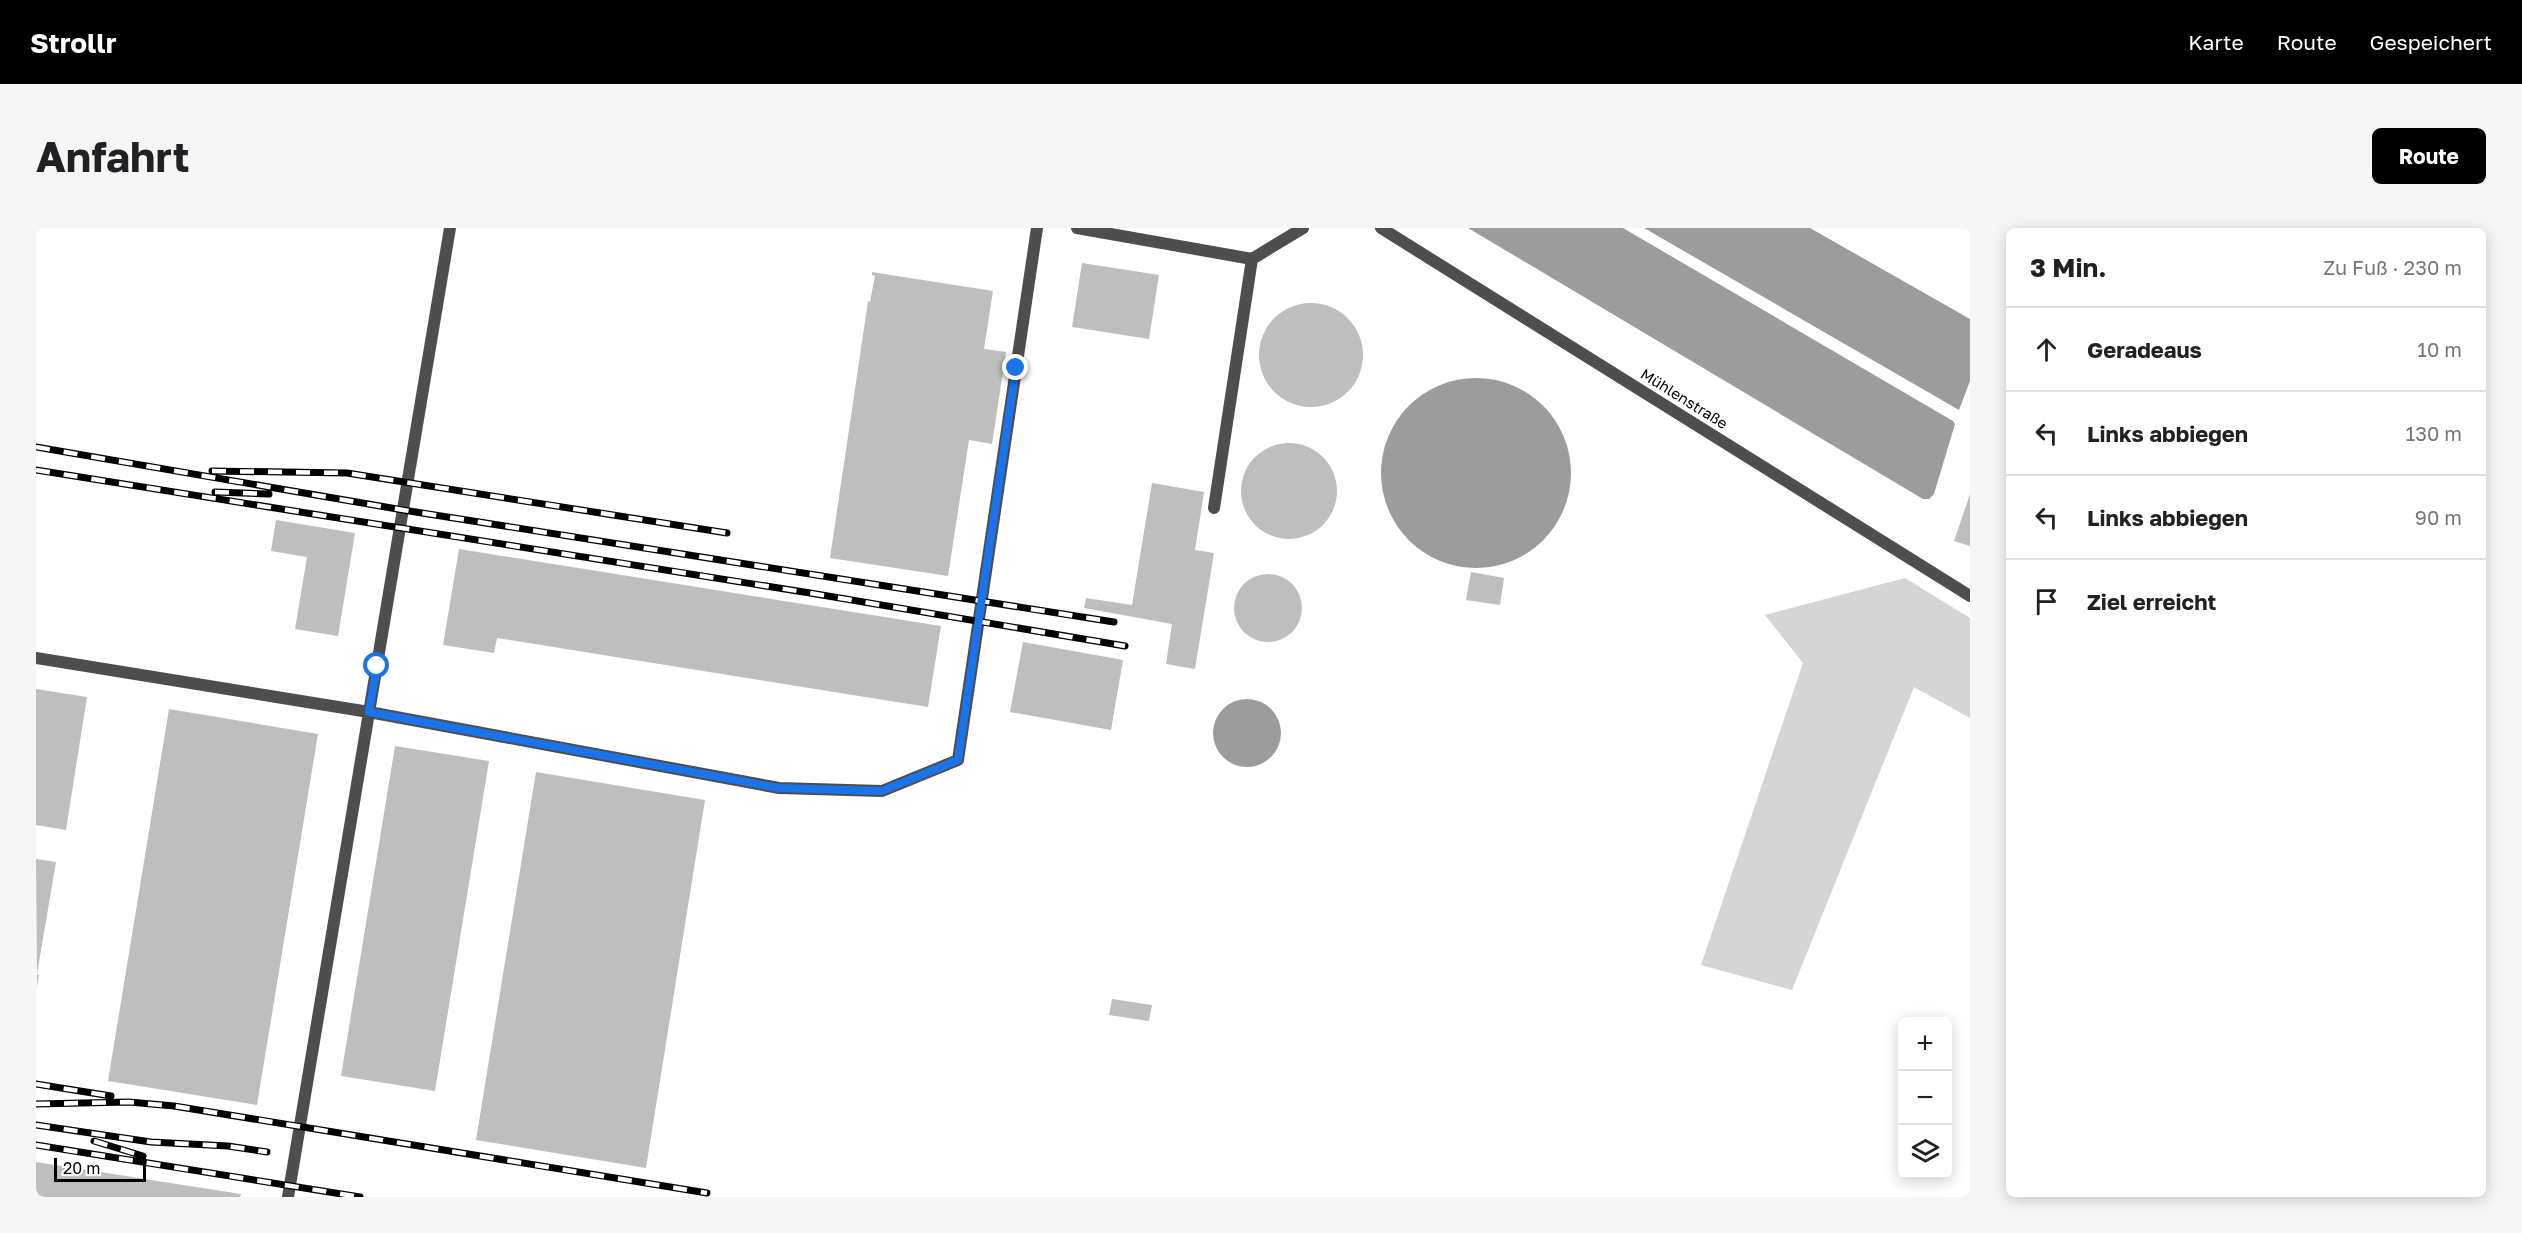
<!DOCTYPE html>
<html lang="de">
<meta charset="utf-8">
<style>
body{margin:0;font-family:"Golos Text",sans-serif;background:#f6f6f6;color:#202124}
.controls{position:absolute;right:18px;bottom:18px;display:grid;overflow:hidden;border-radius:9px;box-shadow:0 3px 15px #0003}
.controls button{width:54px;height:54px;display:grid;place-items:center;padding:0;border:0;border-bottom:2px solid #e0e0e0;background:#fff;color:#202124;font:30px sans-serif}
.scale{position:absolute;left:18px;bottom:15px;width:92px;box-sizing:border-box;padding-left:6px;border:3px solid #000;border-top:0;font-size:16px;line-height:21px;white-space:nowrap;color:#000;-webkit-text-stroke:4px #fff;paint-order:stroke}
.stop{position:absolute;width:18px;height:18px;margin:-14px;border:4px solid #1a73e8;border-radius:50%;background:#fff}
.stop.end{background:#1a73e8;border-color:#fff;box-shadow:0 2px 6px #0008}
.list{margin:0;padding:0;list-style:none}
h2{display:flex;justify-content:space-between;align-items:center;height:78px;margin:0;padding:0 24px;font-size:26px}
h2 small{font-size:20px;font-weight:400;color:#757577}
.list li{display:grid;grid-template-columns:39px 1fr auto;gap:18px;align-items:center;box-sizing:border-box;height:84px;padding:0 24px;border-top:2px solid #e0e0e0}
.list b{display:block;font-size:22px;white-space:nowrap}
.list em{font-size:20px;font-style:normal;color:#757577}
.icon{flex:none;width:33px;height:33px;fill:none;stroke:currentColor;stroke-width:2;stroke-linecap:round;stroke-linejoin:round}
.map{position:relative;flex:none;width:1934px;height:969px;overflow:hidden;border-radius:9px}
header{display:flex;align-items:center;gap:36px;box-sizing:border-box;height:84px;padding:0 30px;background:#000;color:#fff}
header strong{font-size:28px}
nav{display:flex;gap:33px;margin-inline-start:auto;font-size:21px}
.intro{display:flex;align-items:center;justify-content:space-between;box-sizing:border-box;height:144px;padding:0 36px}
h1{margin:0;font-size:42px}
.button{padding:15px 27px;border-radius:9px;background:#000;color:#fff;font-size:21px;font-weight:700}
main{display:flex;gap:36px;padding:0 36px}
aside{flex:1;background:#fff;border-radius:9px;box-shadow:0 3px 15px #0003}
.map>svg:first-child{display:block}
</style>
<header>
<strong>Strollr</strong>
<nav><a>Karte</a><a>Route</a><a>Gespeichert</a></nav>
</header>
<div class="intro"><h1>Anfahrt</h1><a class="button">Route</a></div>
<main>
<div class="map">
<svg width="1934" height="969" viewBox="0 0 1934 969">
<rect width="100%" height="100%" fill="#fff"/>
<path fill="#d5d5d5" d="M1869 350 1934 390V490L1878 459 1756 762 1665 737 1767 435 1729 387Z"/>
<path fill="#9c9c9c" d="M1432 0H1587L1917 193 1919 196 1898 266 1893 271H1887Z
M1608 0H1774L1934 91V153L1923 182Z
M1345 245a95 95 0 1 1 190 0a95 95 0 1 1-190 0Z
M1177 505a34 34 0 1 1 68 0a34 34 0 1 1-68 0Z"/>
<path fill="#bebebe" d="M1046 35 1123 47 1113 111 1036 99Z
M836 44 957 63 948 121 970 124 956 216 933 212 912 348 794 330 832 73 834 74 839 48 836 47Z
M1223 127a52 52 0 1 1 104 0a52 52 0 1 1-104 0Z
M1205 263a48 48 0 1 1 96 0a48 48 0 1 1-96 0Z
M1116 255 1168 264 1159 322 1178 325 1159 441 1130 436 1136 396 1048 380 1050 370 1096 377Z
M1934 266V318L1918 313Z
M240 292 319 305 302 408 259 401 271 329 235 323Z
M423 321 905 398 892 479 461 410 458 425 407 417Z
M1435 344 1468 350 1464 377 1430 372Z
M1198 380a34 34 0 1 1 68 0a34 34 0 1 1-68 0Z
M987 414 1087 432 1075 502 974 484Z
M0 461 51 469 30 602 0 597Z
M133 481 282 506 221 877 72 853Z
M359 518 453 533 399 863 305 848Z
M500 544 669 572 610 940 440 912Z
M0 631 20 634 1 746 3 747 1 760Z
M1076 771 1116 777 1113 793 1073 787Z
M0 934 205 966 204 969H0Z"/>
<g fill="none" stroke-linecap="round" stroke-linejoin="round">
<path stroke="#4e4e4e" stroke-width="12" d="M1041 0 1216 31 1267 0
M1178 280 1216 31
M0 430 333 484 743 560 846 563 922 532 1001 0
M252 969 414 0"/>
<path stroke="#4e4e4e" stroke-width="12" d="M1345 0 1934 368"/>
<g stroke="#000" stroke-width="7">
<path id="rail" d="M0 219 367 282 1078 394
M0 242 774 365 1089 418
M176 243 311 245 691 305
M179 264 233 266
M0 856 75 868
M0 876 93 874 138 878 671 965
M0 897 115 914 192 918 231 924
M58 913 107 928
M0 917 324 969"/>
</g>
<use href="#rail" stroke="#fff" stroke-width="4.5" stroke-dasharray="14" stroke-linecap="butt"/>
</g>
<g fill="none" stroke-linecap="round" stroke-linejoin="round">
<path stroke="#1a73e8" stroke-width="8" d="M341 438 333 484 743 560 846 563 922 532 980 140"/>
</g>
<g text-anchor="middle" stroke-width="5" stroke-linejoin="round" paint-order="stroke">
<g font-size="15" fill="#000" stroke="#fff">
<text transform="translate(1648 171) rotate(32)" y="5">Mühlenstraße</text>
</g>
</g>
</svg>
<div class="controls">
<button>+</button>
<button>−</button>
<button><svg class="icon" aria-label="layers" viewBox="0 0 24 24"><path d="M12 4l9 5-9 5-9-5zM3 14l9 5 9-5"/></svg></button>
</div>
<div class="scale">20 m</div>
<div class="stop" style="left:341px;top:438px"></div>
<div class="stop end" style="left:980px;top:140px"></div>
</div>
<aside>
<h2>3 Min.<small>Zu Fuß · 230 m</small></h2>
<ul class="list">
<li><svg class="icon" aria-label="ahead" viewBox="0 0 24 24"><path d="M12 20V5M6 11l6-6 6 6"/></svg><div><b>Geradeaus</b></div><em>10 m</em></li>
<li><svg class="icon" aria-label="left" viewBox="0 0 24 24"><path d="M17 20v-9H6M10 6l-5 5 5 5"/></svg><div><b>Links abbiegen</b></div><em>130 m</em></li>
<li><svg class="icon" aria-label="left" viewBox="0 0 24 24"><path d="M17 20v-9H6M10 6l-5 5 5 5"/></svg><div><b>Links abbiegen</b></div><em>90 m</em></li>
<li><svg class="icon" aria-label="arrive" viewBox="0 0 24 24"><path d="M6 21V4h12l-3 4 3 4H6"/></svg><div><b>Ziel erreicht</b></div></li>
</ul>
</aside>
</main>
